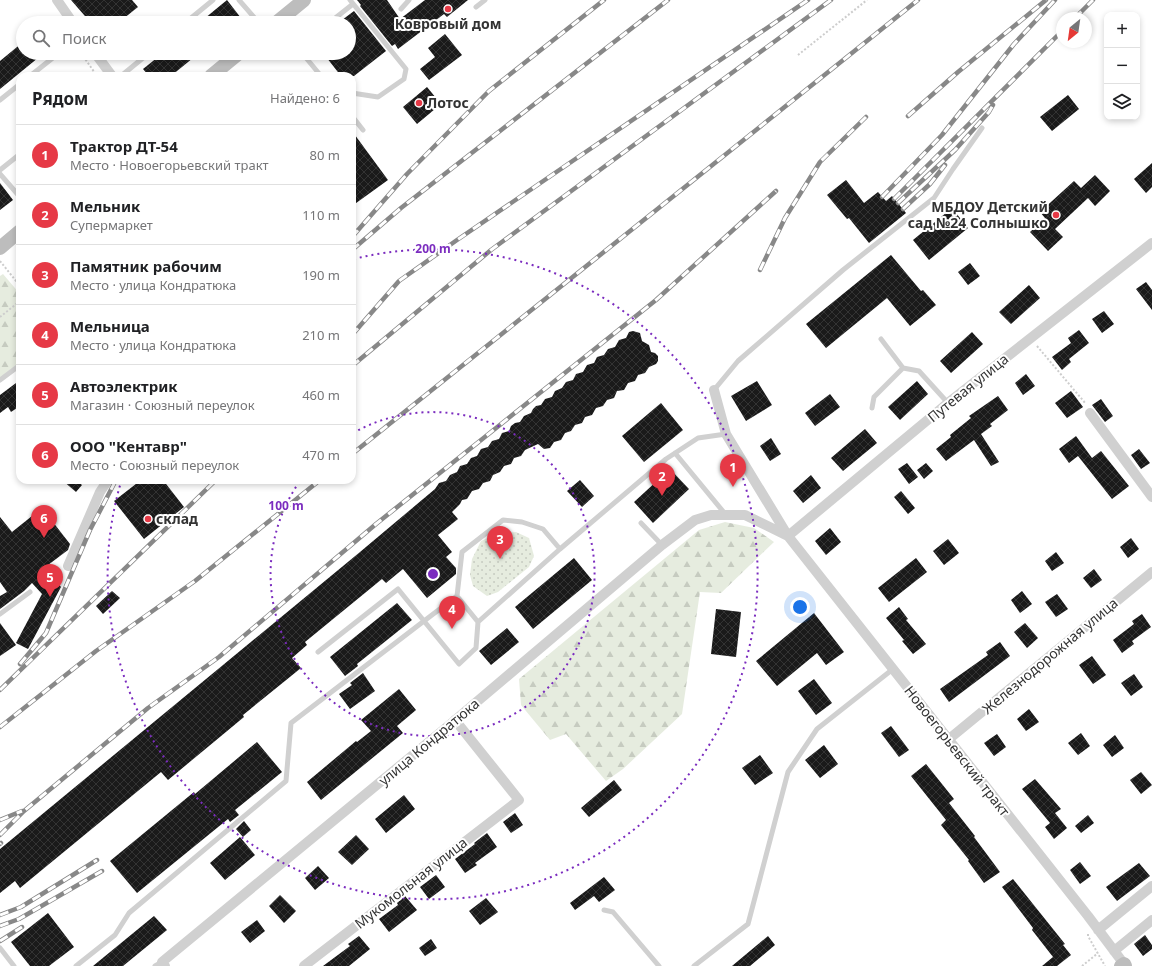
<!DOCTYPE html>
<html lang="ru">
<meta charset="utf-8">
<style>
body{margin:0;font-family:"Noto Sans",sans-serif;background:#f2f2f2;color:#202124}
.controls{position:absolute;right:12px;top:12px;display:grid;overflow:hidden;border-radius:8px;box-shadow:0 2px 6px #0003}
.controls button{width:36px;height:36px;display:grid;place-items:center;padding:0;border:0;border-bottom:1px solid #e0e0e0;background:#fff;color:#202124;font:20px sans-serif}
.compass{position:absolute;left:1056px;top:12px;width:36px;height:36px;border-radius:50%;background:#fff;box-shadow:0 2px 6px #0003;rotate:209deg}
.you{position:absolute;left:800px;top:607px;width:14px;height:14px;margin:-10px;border:3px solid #fff;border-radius:50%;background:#1a73e8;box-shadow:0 0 0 6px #1a73e833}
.badge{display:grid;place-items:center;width:26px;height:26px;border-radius:50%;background:#e63946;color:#fff;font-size:13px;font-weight:700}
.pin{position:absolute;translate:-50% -33px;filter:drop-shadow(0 1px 2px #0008)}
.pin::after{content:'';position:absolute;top:21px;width:14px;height:12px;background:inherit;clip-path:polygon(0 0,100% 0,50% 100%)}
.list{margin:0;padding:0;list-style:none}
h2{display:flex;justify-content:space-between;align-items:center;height:52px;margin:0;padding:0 16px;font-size:17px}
h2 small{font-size:13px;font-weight:400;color:#757577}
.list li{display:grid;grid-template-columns:26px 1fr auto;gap:12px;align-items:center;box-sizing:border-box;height:60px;padding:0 16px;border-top:1px solid #e0e0e0}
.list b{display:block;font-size:15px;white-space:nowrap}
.list p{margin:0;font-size:13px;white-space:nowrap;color:#757577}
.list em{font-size:13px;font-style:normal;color:#757577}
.icon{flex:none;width:22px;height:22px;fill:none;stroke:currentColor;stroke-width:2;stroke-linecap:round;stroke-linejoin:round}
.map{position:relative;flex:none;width:1152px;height:966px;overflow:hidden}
.search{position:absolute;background:#fff;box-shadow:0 2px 6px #0003;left:16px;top:16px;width:340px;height:44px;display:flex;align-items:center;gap:10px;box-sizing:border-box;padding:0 14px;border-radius:22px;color:#757577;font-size:15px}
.panel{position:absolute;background:#fff;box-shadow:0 2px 6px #0003;left:16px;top:72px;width:340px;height:412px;border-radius:12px}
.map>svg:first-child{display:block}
</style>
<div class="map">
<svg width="1152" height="966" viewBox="0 0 1152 966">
<defs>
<pattern id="grass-dots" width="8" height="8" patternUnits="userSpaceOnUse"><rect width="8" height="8" fill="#e6ecdf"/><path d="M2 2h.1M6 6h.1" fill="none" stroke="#c6cbc0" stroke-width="1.8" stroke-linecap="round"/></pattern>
<pattern id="forest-firs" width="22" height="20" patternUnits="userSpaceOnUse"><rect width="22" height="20" fill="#e6ecdf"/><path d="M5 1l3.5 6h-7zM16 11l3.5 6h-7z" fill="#c6cbc0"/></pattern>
<pattern id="building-cross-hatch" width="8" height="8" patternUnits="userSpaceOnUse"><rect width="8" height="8" fill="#1a1a1a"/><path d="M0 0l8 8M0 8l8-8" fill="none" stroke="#333"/></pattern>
</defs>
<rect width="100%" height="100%" fill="#fff"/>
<path fill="url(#grass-dots)" d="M516 532 529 538 534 556 529 567 498 592 487 596 473 586 470 575 472 559 481 541 497 534Z"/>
<path fill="url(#forest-firs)" d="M3 274 20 294V362L0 378V276Z
M725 522 754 528 774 542 721 593 700 592 682 714 623 769 606 781 566 734 550 740 521 705 519 679 699 530Z"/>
<path fill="url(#building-cross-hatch)" d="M71 0H132L138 7 118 23H91Z
M227 0 241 18 236 23H199Z
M357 0H387L400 19 425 0H468L447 17 444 14 398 49 395 44 392 46 360 6 361 5Z
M354 11 386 51 354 76H341L323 53H349V23H338Z
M445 34 462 55 429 80 420 69 435 57 428 48Z
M23 42V53H44L0 89V61Z
M163 53H199L171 76H149L143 69Z
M427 87 441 104 417 124 403 107Z
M1068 95 1079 109 1052 131 1040 117Z
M352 131 388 180 352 206Z
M1152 163V187L1146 193 1134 179Z
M1095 175 1110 191 1095 206 1088 198 1055 229 1063 237 1048 251 1030 232 1045 218 1040 212 1074 181 1081 188Z
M846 180 864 203 878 192 886 201 892 196 906 213 869 243 849 218 847 219 827 195Z
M0 183 13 200 0 210Z
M952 208 968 228 929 260 913 240Z
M891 255 921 291 923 290 936 305 910 326 887 298 826 348 806 324Z
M970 263 980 276 968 285 958 272Z
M1146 282 1152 290V310L1136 289Z
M1029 285 1040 298 1011 324 999 312Z
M1104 311 1114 324 1102 333 1092 319Z
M1079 330 1089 343 1069 359 1071 362 1062 370 1052 357 1071 343 1068 338Z
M633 331 640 333 642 341 649 345 651 352 655 353 658 356V361L656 364 649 367 645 373 638 375 635 381 628 383 624 390 617 391 614 398 607 400 603 406 596 408 592 415 585 417 582 423 575 425 571 431 565 433 561 440 554 442 550 448 544 449 538 444 525 450 521 456 514 458 511 464 504 466 500 472 493 475 490 481 483 483 479 489 472 491 467 499 462 500 460 504 452 512 458 519 438 535 452 552 446 557 456 568V574L427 598 403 569 386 583 382 579 305 642 307 645 292 658 301 668 243 715 244 717 168 780 161 772 20 888 15 881 0 893V849L360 552 435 489 439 483 446 481 450 475 457 472 460 466 467 464 471 458 477 456 481 449 488 447 492 441 499 439 502 433 509 431 511 426 515 423 520 422 524 416 531 413 533 409 536 406 541 405 545 399 552 397 555 391 562 388 566 382 573 380 576 374 583 372 587 365 594 363 597 357 604 355 608 349 615 347 619 340 626 338 629 332Z
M972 332 983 344 951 373 940 361Z
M1026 374 1035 386 1023 395 1015 383Z
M20 380V406L11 412 8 407 0 413V395Z
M757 381 772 405 746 421 731 396Z
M917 381 928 394 900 420 888 407Z
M1071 391 1083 407 1067 418 1055 403Z
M830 394 840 407 815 426 805 413Z
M998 396 1008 410 990 424 992 426 981 434 999 462 991 466 974 440 946 461 936 449 951 437 950 435 971 418 969 416Z
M1101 399 1113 416 1105 422 1092 405Z
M661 403 683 430 644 462 622 436Z
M865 429 877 443 843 471 831 458Z
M1076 436 1092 458 1101 451 1129 486 1112 499 1078 456 1069 463 1059 449Z
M771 438 781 454 770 461 760 446Z
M1139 449 1150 463 1141 469 1131 455Z
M907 463 918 477 909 484 898 469Z
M926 463 933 471 924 479 917 470Z
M670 469 689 489 653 523 634 502Z
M811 475 821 488 803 503 793 491Z
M62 480H76L82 485 76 492Z
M141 480H163L184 507 144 539 114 501Z
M580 480 594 496 582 507 567 491Z
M901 491 915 508 908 514 894 497Z
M42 508 70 544 68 550 44 568 61 587 28 649 16 643 42 594 32 583 24 591 0 609V596L7 592 0 582V517L12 532Z
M830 528 841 542 826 555 815 541Z
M1131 538 1139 549 1128 558 1120 547Z
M948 539 959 553 944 565 933 551Z
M1056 552 1064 563 1052 571 1045 561Z
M574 558 592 580 533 629 515 607Z
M916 558 927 572 889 602 878 588Z
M1094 569 1102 580 1091 588 1083 578Z
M112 591 120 598 103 614 96 606Z
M1022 591 1032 604 1020 613 1011 600Z
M1057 594 1068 609 1056 617 1045 602Z
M397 603 412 620 357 664 358 666 345 676 330 657Z
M899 607 908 619 906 620 926 644 913 654 902 641 904 640 886 618Z
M716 609 741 612 736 657 711 654Z
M814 613 844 652 826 665 817 653 777 686 756 661Z
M1142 614 1151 627 1132 641 1134 644 1122 653 1113 640 1134 624 1132 621Z
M0 623 16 645 0 656Z
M1025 623 1038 638 1027 648 1014 632Z
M507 628 519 642 491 665 479 651Z
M1000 642 1010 656 949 702 940 689 988 655 986 652Z
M1092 656 1106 675 1093 684 1079 665Z
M363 673 375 691 350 709 339 694 352 685 350 683Z
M1134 674 1143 687 1131 696 1121 683Z
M814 679 832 703 816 715 798 691Z
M399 689 416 710 397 726 403 733 321 800 307 782 356 741 357 742 371 731 361 720Z
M1029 709 1039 722 1026 731 1017 719Z
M891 726 909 750 899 757 881 733Z
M1081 733 1090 746 1078 755 1068 743Z
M997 734 1006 747 994 756 984 743Z
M1115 735 1124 748 1112 757 1103 745Z
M257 742 282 772 235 810 239 815 230 822 228 819 137 893 110 861 194 792 195 794Z
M824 745 838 764 820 778 805 760Z
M760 755 773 773 755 785 742 768Z
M926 764 954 799 949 803 975 836 974 837 1000 872 984 883 968 861 969 860 941 825 946 820 911 776Z
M1141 772 1152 785 1141 794 1130 780Z
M1035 779 1061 809 1055 813 1067 828 1054 839 1045 827 1050 823 1022 789Z
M614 780 622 790 589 817 581 808Z
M404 795 415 809 386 833 375 819Z
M515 813 523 825 511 833 503 822Z
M1088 815 1094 823 1081 833 1075 826Z
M244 821 251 830 243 837 236 829Z
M487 833 497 847 475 863 477 865 465 873 455 859 475 844 474 843Z
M356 835 369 849 352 865 338 852Z
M240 837 255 855 225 880 210 863Z
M1080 862 1091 876 1080 884 1070 870Z
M1139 863 1150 876 1117 901 1106 887Z
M318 866 329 878 315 890 305 878Z
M436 875 445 887 429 899 420 887Z
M604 877 615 890 599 902 594 896 575 910 570 903Z
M1013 879 1065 944 1063 945 1071 955 1057 966H1042L1053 957 1032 930 1033 928 1002 887Z
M280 895 296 911 284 923 269 906Z
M405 896 417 910 389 932 379 919 398 905 397 903Z
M486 898 498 912 480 925 469 911Z
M48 913 74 947 49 966H30L11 942Z
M154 916 167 930 123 966H93Z
M257 920 265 931 250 943 241 932Z
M1145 935 1152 945V949L1143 956 1134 944Z
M359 936 370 949 349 966H323L350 946 348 944Z
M768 936 775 945 750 966H732Z
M431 939 437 948 425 956 419 948Z"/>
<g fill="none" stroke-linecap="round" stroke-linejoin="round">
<path stroke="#cdcdcd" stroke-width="2" stroke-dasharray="2 2" stroke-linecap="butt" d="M81 53 97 76
M798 55 867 0
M0 261 20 286
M0 317 20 301
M1037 346 1086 404
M1088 934V936L1105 966
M1082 966 1098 953"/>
<path stroke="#d0d0d0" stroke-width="5" d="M239 0 259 23
M350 0 406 69 404 79 378 97 352 93
M476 7 485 0
M401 9 409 0
M185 23 213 0
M329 23 353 4
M302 53 321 76
M30 76 59 53
M121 76 149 53
M0 100 20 84
M352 116 363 130
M0 170 20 154
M0 174 20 197
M881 339 903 368 919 371 948 403
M0 380 20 365
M714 390 738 361 843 270 934 198 953 169 982 128
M872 408 874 397 903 368
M675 453 726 515
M641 523 662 545
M560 549 543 529 522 522 503 520 462 552 457 596 478 622 560 549 666 459 698 438 726 434
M0 614 30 592
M318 652 398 589 424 621 457 596
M604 910 613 912 659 966
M0 948 14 966
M76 966 115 935 129 913 286 781 291 723 424 621 459 664 476 648 478 622
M155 966 162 962
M694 966 748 924 788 772 817 729 893 669"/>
<path stroke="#d0d0d0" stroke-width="10" d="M57 0 73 23
M95 53 112 76
M714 390 726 434 788 536 948 403 1152 243
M1090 413 1152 497
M68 566 100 492 108 480
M949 739 1152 572
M1098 930 1152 886
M1114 951 1152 920
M165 966 162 962 447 727 662 545 695 520 711 515H745L788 536 1088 916 1124 964
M304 966 519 800 455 720"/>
<path stroke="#bdbdbd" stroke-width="14" d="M276 23 304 0
M211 76 239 53
M0 248 20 231
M1121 966 1124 964 1125 966"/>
<g stroke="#888" stroke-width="4.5">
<path id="rail" d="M1075 18 1093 0
M908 116 958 72 1046 0
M882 197 942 135 1014 44 1055 0
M894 199 1062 31
M898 203 955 150 989 112 993 105
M903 209 930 184 945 165
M352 237 407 174 489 91 604 0
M352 250 401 208 668 0
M760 270 785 218 820 162 866 117
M352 335 399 281 457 240 808 0
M352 366 491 250 831 0
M352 454 918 0
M20 664 46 633 90 530 116 480
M0 690 216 480
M0 727 96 651 195 581 320 480
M0 820 22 811
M0 835 24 811 148 708 219 657 376 524 656 300 776 191
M0 844 1 843
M0 915 21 907 97 860
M0 926 19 919 102 871
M0 941 22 927"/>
</g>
<use href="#rail" stroke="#fff" stroke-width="3" stroke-dasharray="9" stroke-linecap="butt"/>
</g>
<g fill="none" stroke="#7b2cbf" stroke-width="2" stroke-dasharray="2 4">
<path d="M353 433A162 162 0 1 1 300 481"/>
<path d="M354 259A325 325 0 1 1 121 482"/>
</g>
<g fill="#e63946" stroke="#fff" stroke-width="1.5">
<circle cx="448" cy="9" r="4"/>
<circle cx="419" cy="103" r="4"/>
<circle cx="1056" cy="215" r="4"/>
<circle cx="148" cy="519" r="4"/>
</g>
<g text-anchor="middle" stroke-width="4" stroke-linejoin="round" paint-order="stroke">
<g font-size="14" font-weight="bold" fill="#333" stroke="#fff" text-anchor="start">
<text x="448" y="29" text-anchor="middle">Ковровый дом</text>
<text x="427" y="108">Лотос</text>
<text x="1048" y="212" text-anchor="end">МБДОУ Детский<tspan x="1048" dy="16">сад №24 Солнышко</tspan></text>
<text x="156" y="524">склад</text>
</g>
<g font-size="14" fill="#333" stroke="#fff">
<text transform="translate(968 388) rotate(-39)" y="5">Путевая улица</text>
<text transform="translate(1050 656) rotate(-40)" y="5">Железнодорожная улица</text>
<text transform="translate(429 742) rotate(-40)" y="5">улица Кондратюка</text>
<text transform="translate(957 751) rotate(52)" y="5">Новоегорьевский тракт</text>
<text transform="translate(411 883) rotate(-38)" y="5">Мукомольная улица</text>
</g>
</g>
<circle cx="433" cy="574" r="6" fill="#7b2cbf" stroke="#fff" stroke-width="2"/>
<g font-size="12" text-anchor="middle" font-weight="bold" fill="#7b2cbf" stroke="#fff" stroke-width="4" stroke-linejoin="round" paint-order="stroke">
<text x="433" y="253">200 m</text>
<text x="286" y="510">100 m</text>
</g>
</svg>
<div class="controls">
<button>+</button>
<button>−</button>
<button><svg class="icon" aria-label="layers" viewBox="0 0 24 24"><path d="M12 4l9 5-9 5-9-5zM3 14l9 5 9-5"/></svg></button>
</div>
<svg class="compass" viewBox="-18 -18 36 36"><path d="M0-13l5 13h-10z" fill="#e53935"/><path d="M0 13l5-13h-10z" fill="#757577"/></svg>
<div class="you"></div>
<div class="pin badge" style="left:733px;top:487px">1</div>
<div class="pin badge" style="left:662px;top:496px">2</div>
<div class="pin badge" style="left:500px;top:559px">3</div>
<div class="pin badge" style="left:452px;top:629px">4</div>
<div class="pin badge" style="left:50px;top:597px">5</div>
<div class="pin badge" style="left:44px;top:538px">6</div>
<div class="search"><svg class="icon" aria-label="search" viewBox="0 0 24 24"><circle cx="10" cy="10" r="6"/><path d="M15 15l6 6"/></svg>Поиск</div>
<section class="panel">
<h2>Рядом<small>Найдено: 6</small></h2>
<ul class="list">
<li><span class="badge">1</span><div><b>Трактор ДТ-54</b><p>Место · Новоегорьевский тракт</p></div><em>80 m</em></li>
<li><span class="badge">2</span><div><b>Мельник</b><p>Супермаркет</p></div><em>110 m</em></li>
<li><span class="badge">3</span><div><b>Памятник рабочим</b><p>Место · улица Кондратюка</p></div><em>190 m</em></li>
<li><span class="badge">4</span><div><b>Мельница</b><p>Место · улица Кондратюка</p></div><em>210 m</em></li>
<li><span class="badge">5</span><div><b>Автоэлектрик</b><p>Магазин · Союзный переулок</p></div><em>460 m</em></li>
<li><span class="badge">6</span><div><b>ООО &quot;Кентавр&quot;</b><p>Место · Союзный переулок</p></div><em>470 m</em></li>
</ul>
</section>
</div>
